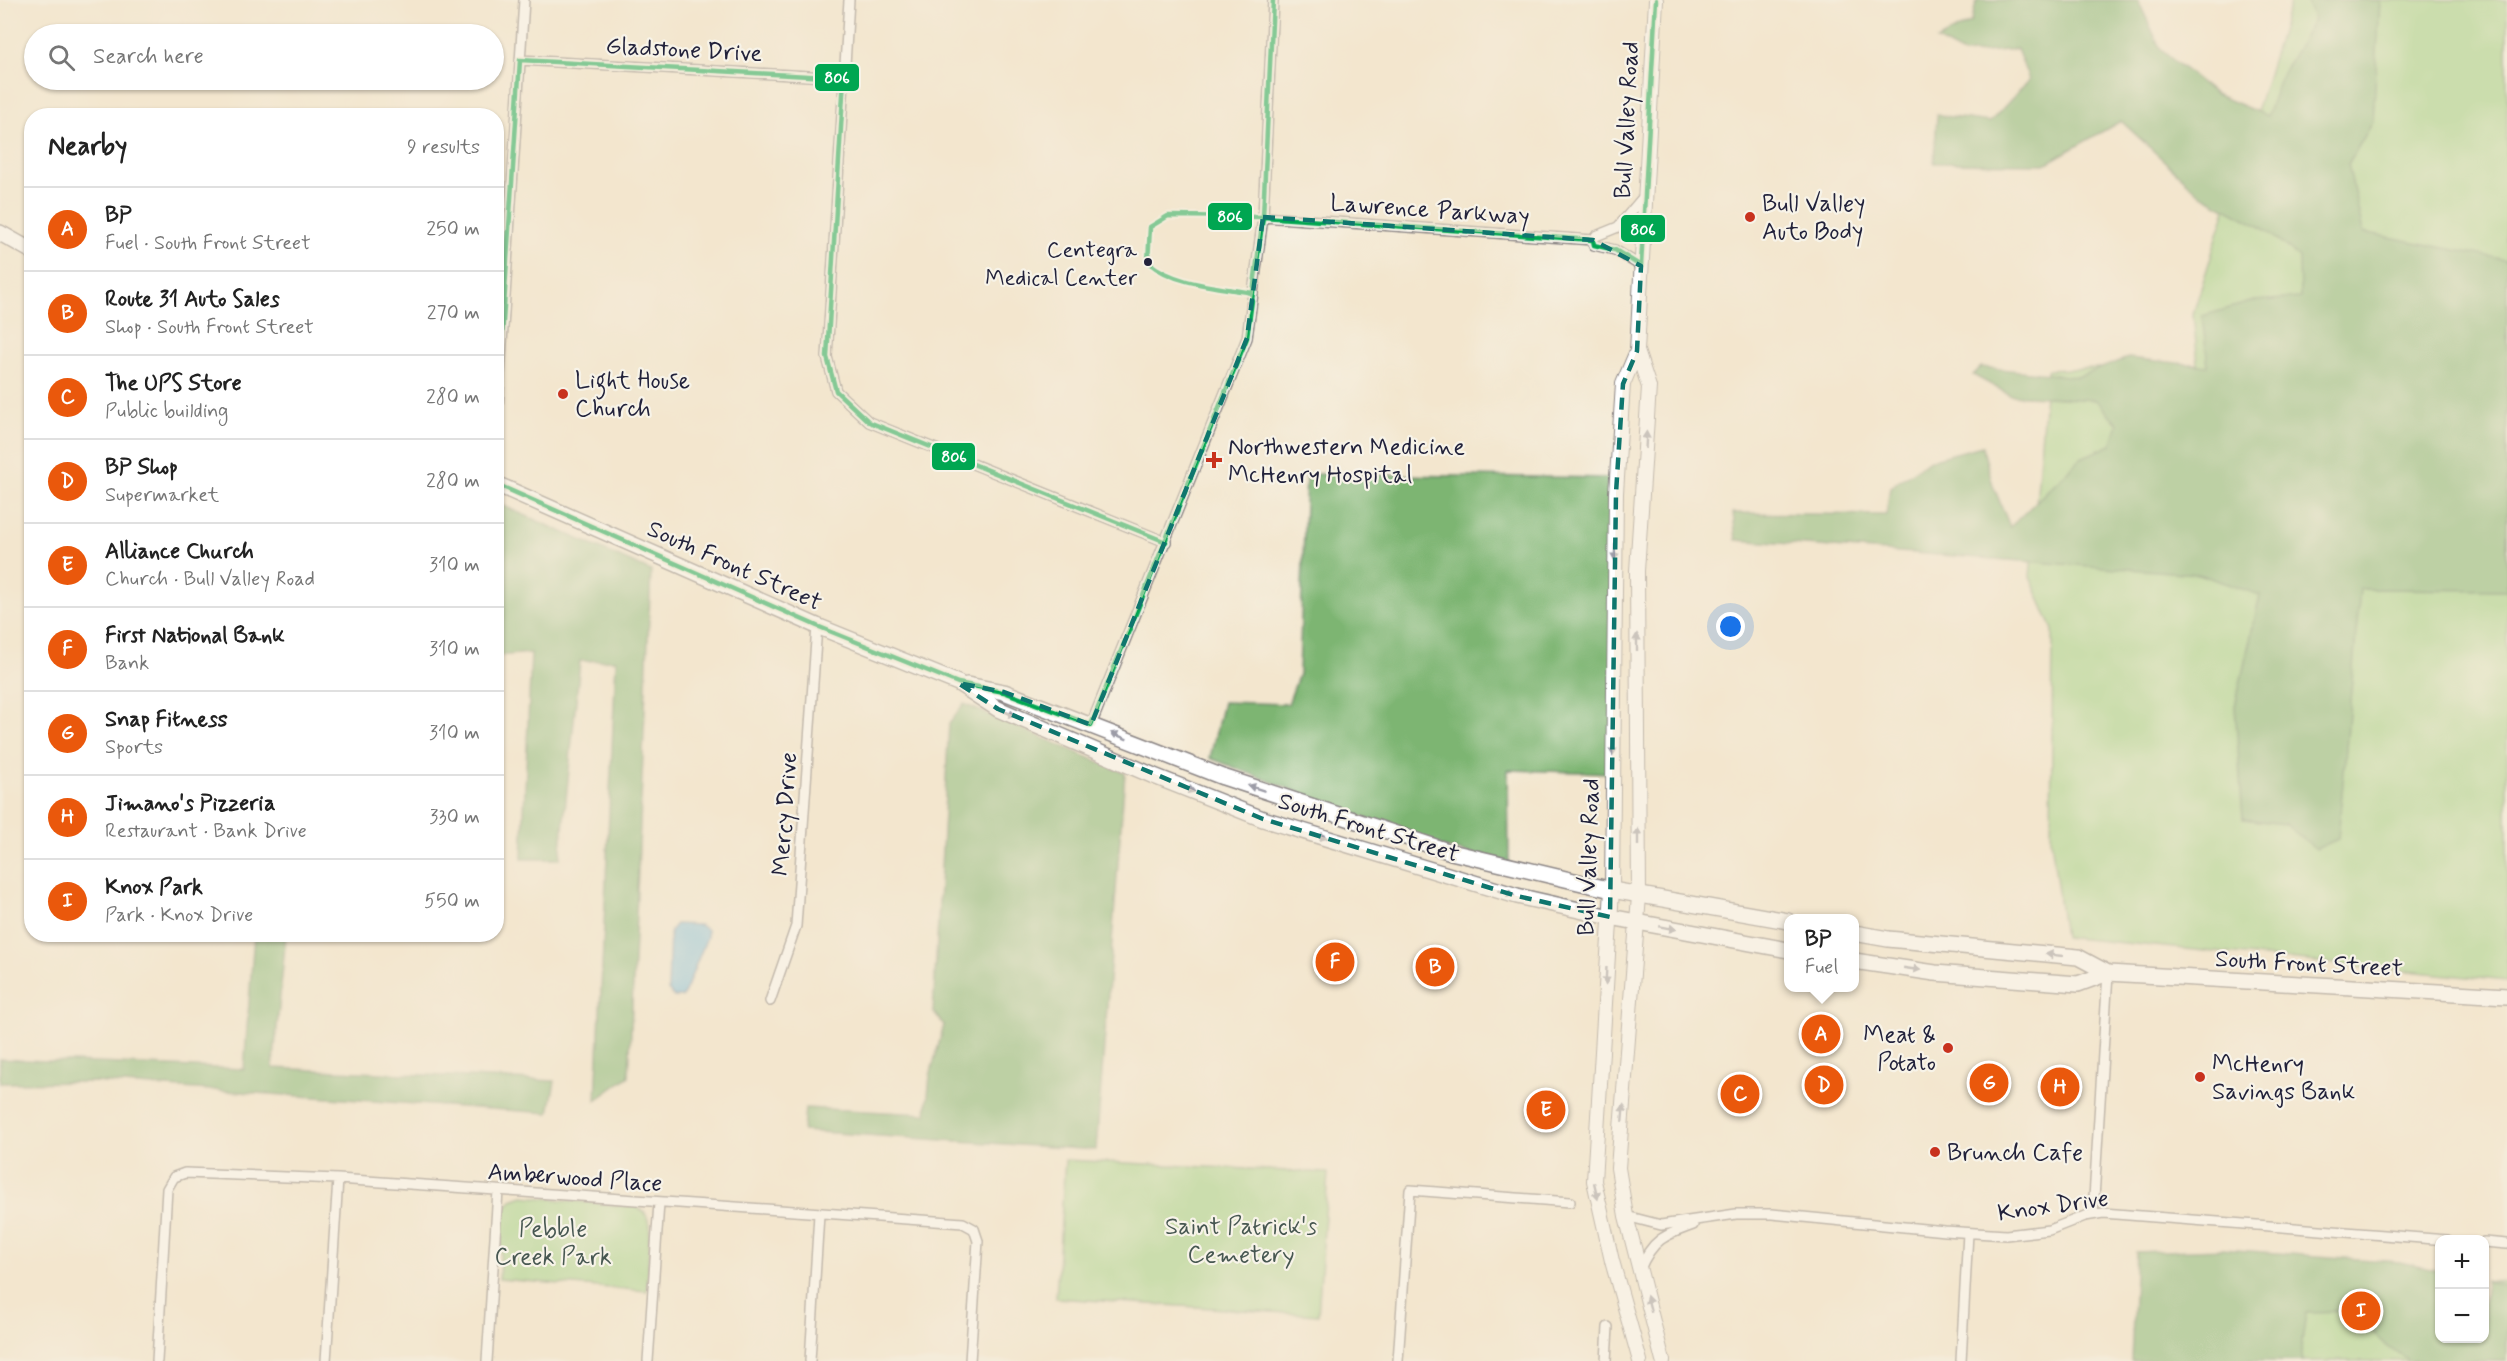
<!DOCTYPE html>
<meta charset="utf-8">
<style>
body{margin:0;font-family:Mynerve,sans-serif;background:#f2f2f2;color:#222}
.controls{position:absolute;right:18px;bottom:18px;display:grid;overflow:hidden;border-radius:12px;box-shadow:0 2px 4px #0004}
.controls button{width:54px;height:54px;display:grid;place-items:center;padding:0;border:0;border-bottom:2px solid #e0e0e0;background:#fff;color:#222;font:30px sans-serif}
.you{position:absolute;left:1731px;top:627px;width:21px;height:21px;margin:-15px;border:4px solid #fff;border-radius:50%;background:#1a73e8;box-shadow:0 0 0 9px #1a73e833}
.badge{display:grid;place-items:center;width:39px;height:39px;border-radius:50%;background:#ea580c;color:#fff;font-size:20px;font-weight:700}
.pin{position:absolute;translate:-50% -50%;border:3px solid #fff;box-shadow:0 2px 6px #0006}
.popup{position:absolute;left:1784px;top:914px;width:75px;height:78px;box-sizing:border-box;display:grid;place-content:center;border-radius:12px;background:#fff;filter:drop-shadow(0 2px 4px #0005);font-size:20px;white-space:nowrap;color:#767676}
.popup b{font-size:22px;color:#222}
.popup::after{content:'';position:absolute;left:50%;top:100%;margin-left:-12px;border:12px solid transparent;border-top-color:#fff}
.list{margin:0;padding:0;list-style:none}
h2{display:flex;justify-content:space-between;align-items:center;height:78px;margin:0;padding:0 24px;font-size:26px}
h2 small{font-size:20px;font-weight:400;color:#767676}
.list li{display:grid;grid-template-columns:39px 1fr auto;gap:18px;align-items:center;box-sizing:border-box;height:84px;padding:0 24px;border-top:2px solid #e0e0e0}
.list b{display:block;font-size:22px;white-space:nowrap}
.list p{margin:0;font-size:20px;white-space:nowrap;color:#767676}
.list em{font-size:20px;font-style:normal;color:#767676}
.icon{flex:none;width:33px;height:33px;fill:none;stroke:currentColor;stroke-width:2;stroke-linecap:round;stroke-linejoin:round}
.map{position:relative;flex:none;width:2507px;height:1361px;overflow:hidden}
.search{position:absolute;background:#fff;box-shadow:0 2px 4px #0004;left:24px;top:24px;width:480px;height:66px;display:flex;align-items:center;gap:15px;box-sizing:border-box;padding:0 21px;border-radius:33px;color:#767676;font-size:22px}
.panel{position:absolute;background:#fff;box-shadow:0 2px 4px #0004;left:24px;top:108px;width:480px;height:834px;border-radius:24px}
.map>svg:first-child{display:block}
</style>
<div class="map">
<svg width="2507" height="1361" viewBox="0 0 2507 1361">
<rect width="100%" height="100%" fill="#f7f3e8"/>
<filter id="ink" filterUnits="userSpaceOnUse"><feTurbulence type="fractalNoise" baseFrequency=".0167" numOctaves="2"/><feDisplacementMap in="SourceGraphic" scale="12" xChannelSelector="R" yChannelSelector="G"/><feConvolveMatrix kernelMatrix="1 2 1 2 8 2 1 2 1" color-interpolation-filters="sRGB"/></filter>
<filter id="wash" filterUnits="userSpaceOnUse"><feTurbulence type="fractalNoise" baseFrequency=".008" numOctaves="4" result="noise"/><feDisplacementMap in="SourceGraphic" scale="24" xChannelSelector="R" yChannelSelector="G"/><feGaussianBlur stdDeviation="1.35" result="paint"/><feColorMatrix in="noise" values="0 0 0 0 0 0 0 0 0 0 0 0 0 0 0 0 0 1.4 0 .05"/><feComposite in="paint" operator="in"/></filter>
<g filter="url(#wash)">
<rect width="100%" height="100%" fill="#f3e6ce"/>
<path fill="#9cd385" stroke="#5f7a60" stroke-width="1.5" d="M2291 0H2507V981L2064 937 2051 840 2053 630 2030 577 2047 370 2198 364 2193 314Z
M1065 1160 1328 1173 1318 1315 1056 1298Z
M523 1196 636 1207 644 1211 650 1224 647 1291 499 1279 503 1212 512 1200Z
M2287 1262 2440 1338H2484L2485 1280 2507 1283V1361H2280Z"/>
<path fill="#7db572" stroke="#506c56" stroke-width="1.5" d="M1977 0H2138L2161 50 2215 94 2267 116 2280 78 2314 20 2306 0H2380L2373 122 2348 164 2363 232 2507 260V590L2360 589 2338 839 2316 849 2285 824 2243 819 2235 706 2260 595 2198 574 1736 540 1733 513 1886 515 1890 487 1930 460 1982 446 1993 485 2010 527 2081 458 2111 445 2118 424 2096 400 2010 395 1973 375 1981 367 2077 377 2128 358 2208 366 2202 316 2254 301 2300 298 2299 257 2261 227 2201 195 2121 121 2045 164 1934 163 1937 115 1990 122 2029 80 2017 49 1963 54 1937 40 1971 22Z
M1306 474 1613 478V773L1508 770 1509 863 1434 845 1210 758 1223 702 1288 704 1299 674Z
M497 503 651 571 629 1076 596 1100 616 660 580 661 560 859H522L531 653 497 656Z
M964 704 1125 773 1096 1150 803 1131 805 1108 926 1114 930 1076 944 1025 933 1012 949 723Z
M254 935H286L273 1068 555 1081 549 1113 93 1082 0 1083V1059L244 1069Z
M2222 1249 2400 1262 2439 1271 2440 1338H2484L2485 1281 2504 1286 2507 1294V1361H2409L2384 1343 2350 1311 2306 1312 2301 1350 2303 1361H2131L2136 1252Z"/>
<path fill="#66b6e0" stroke="#446c8e" stroke-width="1.5" d="M676 924 700 925 707 930V937L683 997H674L668 990 670 931Z"/>
</g>
<g filter="url(#ink)">
<g fill="none" stroke-linecap="round" stroke-linejoin="round">
<g stroke="#8a8484" stroke-width="12">
<path id="street" d="M849 0 827 357 836 391 869 422 1166 542
M520 60 844 78
M1263 217 1593 240 1596 236 1618 227 1645 195
M1593 240 1594 245 1615 250 1641 266
M496 437 524 0
M1091 725 1247 338 1263 217 1273 0
M770 1001 796 926 817 626
M2093 1214 2108 973
M1626 1216 1661 1225 1736 1214H1772L1945 1231 2006 1235 2049 1230 2085 1216 2103 1213 2447 1240
M2484 1242 2507 1244
M1640 1269C1652 1240 1664 1235 1693 1225
M157 1361 167 1189 174 1177 185 1173 338 1179 963 1223 974 1229 978 1241 970 1361
M326 1361 338 1179
M487 1361 498 1191
M648 1361 659 1203
M810 1361 819 1214
M1398 1361 1410 1190 1570 1202
M1606 1361 1608 1327
M1961 1361 1968 1233"/>
</g>
<g stroke="#8a8484" stroke-width="16">
<path id="secondary" d="M1637 351 1649 387 1637 571 1639 896 1618 1168 1626 1216 1663 1361
M1640 1361 1612 1261 1594 1181 1612 890 1616 493 1623 384 1637 351 1656 0"/>
</g>
<g stroke="#8a8484" stroke-width="18">
<path id="primary" d="M0 233 32 251
M496 484 817 626 958 683 998 709 1154 776 1263 819 1517 896 1610 917 1788 950
M967 685 1004 692 1223 777 1451 852 1612 890 1788 921
M1854 933 1888 939 2078 957 2108 973 2507 996
M1854 961 1935 973 2078 984 2108 973"/>
</g>
<use href="#street" stroke="#fff" stroke-width="9"/>
<use href="#secondary" stroke="#fff" stroke-width="14"/>
<use href="#primary" stroke="#fff" stroke-width="15"/>
<g stroke="#f7f3e8" stroke-width="9">
<path id="bus-1" d="M1253 293C1220 287 1174 285 1148 262L1150 227 1168 216 1263 217 1593 240 1594 245 1615 250 1641 266 1656 0
M496 429 520 60 844 78 827 357 836 391 869 422 1166 542
M496 484 817 626 958 683 1004 692 1091 725 1247 338 1263 217 1273 0"/>
</g>
<use href="#bus-1" stroke="#00a651" stroke-width="4.5"/>
</g>
<defs><path id="oneway-solid" d="M-6-.8H1V-3.2L6.5 0L1 3.2V.8H-6Z" transform="scale(1.5)"/></defs>
<g fill="#9c9ca7">
<use href="#oneway-solid" transform="translate(1646 440) rotate(-87)"/>
<use href="#oneway-solid" transform="translate(1615 552) rotate(91)"/>
<use href="#oneway-solid" transform="translate(1637 642) rotate(-90)"/>
<use href="#oneway-solid" transform="translate(1008 713) rotate(23)"/>
<use href="#oneway-solid" transform="translate(1119 736) rotate(-158)"/>
<use href="#oneway-solid" transform="translate(1613 747) rotate(91)"/>
<use href="#oneway-solid" transform="translate(1256 788) rotate(-162)"/>
<use href="#oneway-solid" transform="translate(1187 789) rotate(21)"/>
<use href="#oneway-solid" transform="translate(1319 836) rotate(17)"/>
<use href="#oneway-solid" transform="translate(1638 837) rotate(-90)"/>
<use href="#oneway-solid" transform="translate(1506 893) rotate(17)"/>
<use href="#oneway-solid" transform="translate(1668 928) rotate(11)"/>
<use href="#oneway-solid" transform="translate(2054 955) rotate(-174)"/>
<use href="#oneway-solid" transform="translate(1912 969) rotate(8)"/>
<use href="#oneway-solid" transform="translate(1606 976) rotate(93)"/>
<use href="#oneway-solid" transform="translate(1623 1113) rotate(-85)"/>
<use href="#oneway-solid" transform="translate(1596 1191) rotate(77)"/>
<use href="#oneway-solid" transform="translate(1649 1304) rotate(-105)"/>
</g>
</g>
<path d="M0 0H2507V1361H0ZM1263 217 1593 240 1641 266 1637 351 1623 384 1616 493 1610 917 1517 896 1263 819 998 709 958 683 1004 692 1091 725 1247 338Z" fill="#f3e6ce" fill-opacity=".55" fill-rule="evenodd"/>
<path fill="none" stroke="#0f766e" stroke-width="4.5" stroke-dasharray="12 8" stroke-linejoin="round" d="M1263 217 1593 240 1641 266 1637 351 1623 384 1616 493 1610 917 1517 896 1263 819 998 709 958 683 1004 692 1091 725 1247 338Z"/>
<g fill="#c8321e" stroke="#f7f3e8" stroke-width="2">
<circle cx="1750" cy="217" r="6"/>
<circle cx="563" cy="394" r="6"/>
<path d="M1211 451h6v6h6v6h-6v6h-6v-6h-6v-6h6z"/>
<circle cx="1948" cy="1048" r="6"/>
<circle cx="2200" cy="1077" r="6"/>
<circle cx="1935" cy="1152" r="6"/>
</g>
<circle fill="#22223b" stroke="#f7f3e8" stroke-width="2" cx="1148" cy="262" r="5"/>
<g text-anchor="middle" stroke-width="4.5" stroke-linejoin="round" paint-order="stroke">
<g font-size="22" fill="#22223b" stroke="#f7f3e8" text-anchor="end">
<text x="1137" y="257">Centegra<tspan x="1137" dy="28">Medical Center</tspan></text>
</g>
<g font-size="24" fill="#22223b" stroke="#f7f3e8">
<text transform="translate(684 49) rotate(3)" y="8">Gladstone Drive</text>
<text transform="translate(1626 120) rotate(-87)" y="8">Bull Valley Road</text>
<text transform="translate(1430 209) rotate(4)" y="8">Lawrence Parkway</text>
<text transform="translate(735 565) rotate(24)" y="8">South Front Street</text>
<text transform="translate(784 814) rotate(-86)" y="8">Mercy Drive</text>
<text transform="translate(1369 827) rotate(17)" y="8">South Front Street</text>
<text transform="translate(1588 857) rotate(-88)" y="8">Bull Valley Road</text>
<text transform="translate(2309 963) rotate(3)" y="8">South Front Street</text>
<text transform="translate(575 1177) rotate(4)" y="8">Amberwood Place</text>
<text transform="translate(2053 1205) rotate(-8)" y="8">Knox Drive</text>
</g>
<g font-size="24" fill="#22223b" stroke="#f7f3e8" text-anchor="start">
<text x="1762" y="211">Bull Valley<tspan x="1762" dy="28">Auto Body</tspan></text>
<text x="575" y="388">Light House<tspan x="575" dy="28">Church</tspan></text>
<text x="1228" y="454">Northwestern Medicine<tspan x="1228" dy="28">McHenry Hospital</tspan></text>
<text x="1936" y="1042" text-anchor="end">Meat &amp;<tspan x="1936" dy="28">Potato</tspan></text>
<text x="2212" y="1071">McHenry<tspan x="2212" dy="28">Savings Bank</tspan></text>
<text x="1947" y="1160">Brunch Cafe</text>
</g>
<g font-size="24" fill="#475751" stroke="#f7f3e8">
<text x="1241" y="1234">Saint Patrick's<tspan x="1241" dy="28">Cemetery</tspan></text>
<text x="553" y="1236">Pebble<tspan x="553" dy="28">Creek Park</tspan></text>
</g>
</g>
<g stroke="#f7f3e8" stroke-width="2">
<rect x="814" y="63" width="46" height="29" rx="6" fill="#00a651"/>
<rect x="1207" y="202" width="46" height="29" rx="6" fill="#00a651"/>
<rect x="1620" y="214" width="46" height="29" rx="6" fill="#00a651"/>
<rect x="931" y="442" width="45" height="29" rx="6" fill="#00a651"/>
</g>
<g font-size="16" text-anchor="middle" font-weight="bold" fill="#fff">
<text x="837" y="83">806</text>
<text x="1230" y="222">806</text>
<text x="1643" y="235">806</text>
<text x="954" y="462">806</text>
</g>
</svg>
<div class="controls">
<button>+</button>
<button>−</button>
</div>
<div class="you"></div>
<div class="pin badge" style="left:1821px;top:1034px">A</div>
<div class="popup"><b>BP</b>Fuel</div>
<div class="pin badge" style="left:1435px;top:967px">B</div>
<div class="pin badge" style="left:1740px;top:1094px">C</div>
<div class="pin badge" style="left:1824px;top:1085px">D</div>
<div class="pin badge" style="left:1546px;top:1110px">E</div>
<div class="pin badge" style="left:1335px;top:962px">F</div>
<div class="pin badge" style="left:1989px;top:1083px">G</div>
<div class="pin badge" style="left:2060px;top:1087px">H</div>
<div class="pin badge" style="left:2361px;top:1311px">I</div>
<div class="search"><svg class="icon" aria-label="search" viewBox="0 0 24 24"><circle cx="10" cy="10" r="6"/><path d="M15 15l6 6"/></svg>Search here</div>
<section class="panel">
<h2>Nearby<small>9 results</small></h2>
<ul class="list">
<li><span class="badge">A</span><div><b>BP</b><p>Fuel · South Front Street</p></div><em>250 m</em></li>
<li><span class="badge">B</span><div><b>Route 31 Auto Sales</b><p>Shop · South Front Street</p></div><em>270 m</em></li>
<li><span class="badge">C</span><div><b>The UPS Store</b><p>Public building</p></div><em>280 m</em></li>
<li><span class="badge">D</span><div><b>BP Shop</b><p>Supermarket</p></div><em>280 m</em></li>
<li><span class="badge">E</span><div><b>Alliance Church</b><p>Church · Bull Valley Road</p></div><em>310 m</em></li>
<li><span class="badge">F</span><div><b>First National Bank</b><p>Bank</p></div><em>310 m</em></li>
<li><span class="badge">G</span><div><b>Snap Fitness</b><p>Sports</p></div><em>310 m</em></li>
<li><span class="badge">H</span><div><b>Jimano's Pizzeria</b><p>Restaurant · Bank Drive</p></div><em>330 m</em></li>
<li><span class="badge">I</span><div><b>Knox Park</b><p>Park · Knox Drive</p></div><em>550 m</em></li>
</ul>
</section>
</div>
